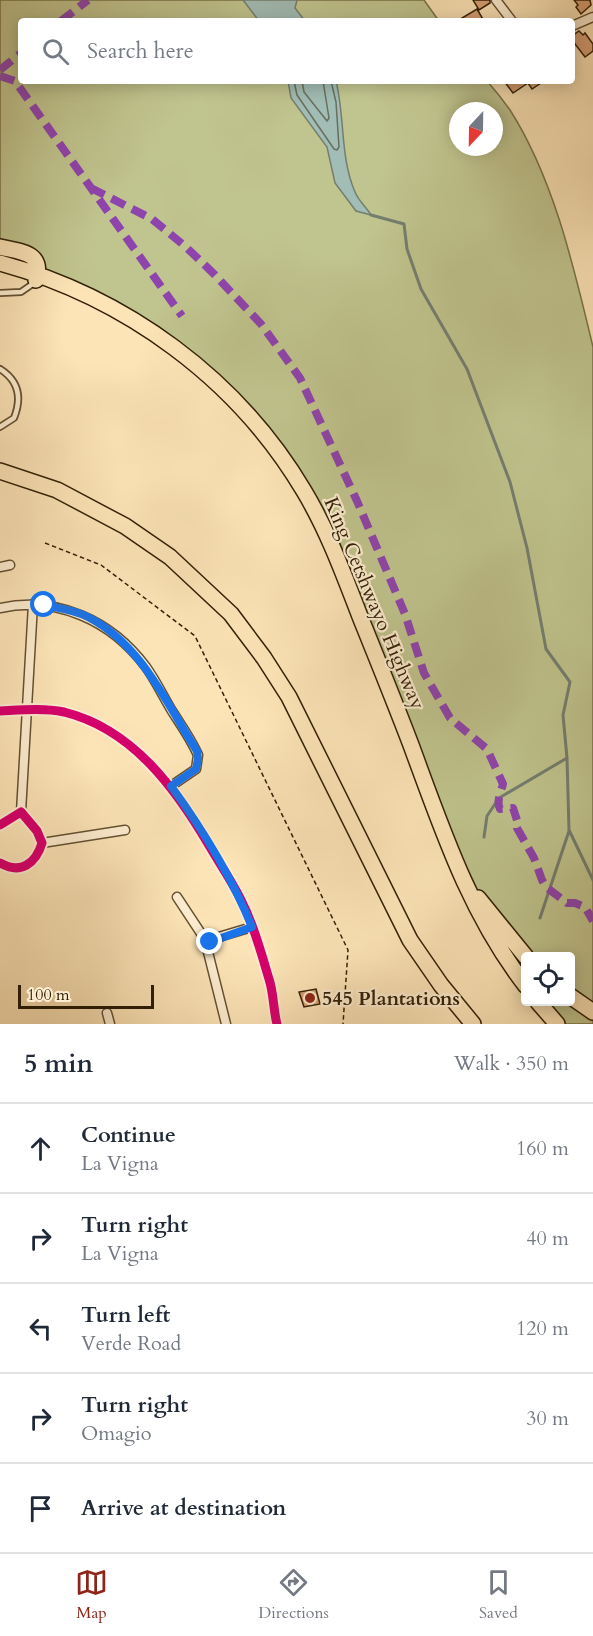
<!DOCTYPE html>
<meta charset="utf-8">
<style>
body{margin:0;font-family:Cardo,serif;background:#f6f6f7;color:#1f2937}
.controls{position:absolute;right:18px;bottom:18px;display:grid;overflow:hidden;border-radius:6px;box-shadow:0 3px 15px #0003}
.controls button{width:54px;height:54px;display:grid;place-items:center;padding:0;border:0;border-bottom:2px solid #e0e1e3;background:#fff;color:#1f2937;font:30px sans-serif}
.compass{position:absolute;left:449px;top:102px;width:54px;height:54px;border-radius:50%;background:#fff;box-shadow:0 3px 15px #0003;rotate:202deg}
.scale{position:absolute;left:18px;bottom:15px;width:136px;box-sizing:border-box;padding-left:6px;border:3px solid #312006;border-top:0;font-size:16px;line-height:21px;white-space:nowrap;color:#312006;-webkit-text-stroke:4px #fdedd0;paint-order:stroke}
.stop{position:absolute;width:18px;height:18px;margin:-14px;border:4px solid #1a73e8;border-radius:50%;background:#fff}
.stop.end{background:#1a73e8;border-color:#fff;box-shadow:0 2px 6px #0008}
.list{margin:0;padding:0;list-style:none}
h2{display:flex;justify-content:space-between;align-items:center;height:78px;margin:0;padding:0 24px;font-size:26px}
h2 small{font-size:20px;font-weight:400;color:#747a83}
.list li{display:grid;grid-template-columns:39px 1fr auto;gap:18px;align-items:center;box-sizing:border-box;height:90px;padding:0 24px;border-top:2px solid #e0e1e3}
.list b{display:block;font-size:22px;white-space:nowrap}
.list p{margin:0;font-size:20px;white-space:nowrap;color:#747a83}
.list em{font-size:20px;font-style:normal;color:#747a83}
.icon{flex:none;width:33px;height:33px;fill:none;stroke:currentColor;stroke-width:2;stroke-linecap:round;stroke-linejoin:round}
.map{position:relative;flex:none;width:593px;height:1024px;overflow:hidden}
.search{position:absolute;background:#fff;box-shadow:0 3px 15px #0003;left:18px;right:18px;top:18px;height:66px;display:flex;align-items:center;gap:15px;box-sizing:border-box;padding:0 21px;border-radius:6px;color:#747a83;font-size:22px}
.sheet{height:528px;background:#fff}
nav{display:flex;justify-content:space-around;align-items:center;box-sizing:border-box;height:84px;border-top:2px solid #e0e1e3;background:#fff;font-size:16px;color:#747a83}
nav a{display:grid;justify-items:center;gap:3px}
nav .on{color:#8f2418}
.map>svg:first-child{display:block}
</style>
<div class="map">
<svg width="593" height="1024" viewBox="0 0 593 1024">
<rect width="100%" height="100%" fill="#fce4b7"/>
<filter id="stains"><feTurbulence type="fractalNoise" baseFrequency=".00333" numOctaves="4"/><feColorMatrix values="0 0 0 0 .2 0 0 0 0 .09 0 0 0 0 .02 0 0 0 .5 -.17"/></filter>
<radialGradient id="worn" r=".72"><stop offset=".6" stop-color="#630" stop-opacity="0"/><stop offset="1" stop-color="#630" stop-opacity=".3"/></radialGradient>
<path fill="#c0c48e" stroke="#78724a" stroke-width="1.5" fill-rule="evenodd" d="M0 0H424L439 21H21V81H487C495 90 503 100 510 110 554 179 574 268 593 347V1024H557L538 1002H570V957H526L525 986 490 934 343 573 260 429 142 324 0 263ZM458 111H494V147H458Z"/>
<path fill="#a1bdb5" stroke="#747e6f" stroke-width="1.5" d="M243 0H297L295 8 305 21H259Z
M288 81H336C345 117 340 158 355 192 358 200 366 207 371 215L356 211 335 183 327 147 291 98Z"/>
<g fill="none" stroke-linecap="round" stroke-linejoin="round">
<path stroke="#696e5e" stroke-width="1.5" d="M294 81 297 95 334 149 337 150 339 147 336 102 331 81
M302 81 304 92 327 121 329 118 323 81"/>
<path stroke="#747e6f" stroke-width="3" d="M371 215 404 224 407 249 421 289 467 369 510 482 527 548 546 649 570 682 563 715 567 758 569 830 593 880
M484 837 487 816 499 798 567 758
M540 918 569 831"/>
</g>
<path fill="#d9a175" stroke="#312006" stroke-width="1.5" d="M473 0H490V3L479 10Z
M574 0H590L591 5 581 14 576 7 578 5Z
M477 9 484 21H457Z
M579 31 583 35 585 33 593 44V51L585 57 572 40V36Z
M504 81H544L532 89 528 83 513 93Z
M316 989 320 1004 304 1007 299 992Z"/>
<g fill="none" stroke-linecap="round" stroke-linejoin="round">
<g stroke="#645132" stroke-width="8">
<path id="lane" d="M0 293 21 292 34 283
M0 369C19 381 22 398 14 418L0 427"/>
</g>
<g stroke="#645132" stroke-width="11">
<path id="street" d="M496 0 512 21
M572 26 593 17
M0 567 10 565
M0 608C57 596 111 620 146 667 156 681 163 696 172 711 181 725 191 739 198 755L196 769 171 786
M0 711C21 710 43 708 64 712 133 729 176 789 210 847 220 864 231 880 240 898 253 923 261 952 269 979 274 994 273 1009 277 1024
M21 812 33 604
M0 825 21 812 37 831 42 843C36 863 21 875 0 863
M42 843 125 830
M177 897 208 944
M107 1013 110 1024
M226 1024 207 948 212 939 252 927"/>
</g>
<g stroke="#312006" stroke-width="18">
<path id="highway" d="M0 247C21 252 44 252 36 280
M0 263C125 297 237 378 304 491 328 531 344 575 361 619 378 661 395 703 411 745 442 829 470 914 526 986
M0 471 57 490 125 526 170 557 231 614 264 658 289 697 410 940 441 985 473 1024
M478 898 526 957
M570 996 593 1012
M538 1002 557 1024"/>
</g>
<path stroke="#312006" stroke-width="1.5" stroke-dasharray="4.5 3" stroke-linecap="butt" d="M45 543 101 565 195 636 348 950 343 1024"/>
<use href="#lane" stroke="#fdedd0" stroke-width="4.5"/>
<use href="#street" stroke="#fdedd0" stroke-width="8"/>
<use href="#highway" stroke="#fce4b7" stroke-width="15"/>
<path stroke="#8e44ad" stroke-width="8" stroke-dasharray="15 8" stroke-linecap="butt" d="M61 21 88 0
M0 70 21 53
M0 76 15 81 182 316
M91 188 152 219 186 247 215 275 261 324 300 378 357 501 405 614 424 673 450 718 487 749 503 784C501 792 496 801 500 809L513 808 517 820V828L534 858 542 880 546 887 567 903H575L585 907 593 921"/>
<g stroke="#fdedd0" stroke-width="13">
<path id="cycleway" d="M0 711C21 710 43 708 64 712 133 729 176 789 210 847 220 864 231 880 240 898 253 923 261 952 269 979 274 994 273 1009 277 1024
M0 825 21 812 37 831 42 843C36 863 21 875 0 863"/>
</g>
<use href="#cycleway" stroke="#d6006c" stroke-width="9"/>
</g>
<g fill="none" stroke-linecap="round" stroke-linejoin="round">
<path stroke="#1a73e8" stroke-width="8" d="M44 605C58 608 75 610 88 617 142 645 166 703 197 751L198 759 196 769 171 786C203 830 232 878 252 927L210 942"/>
</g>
<circle fill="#8f2418" stroke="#fdedd0" stroke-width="2" cx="310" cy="998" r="6"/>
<g text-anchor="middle" stroke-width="4.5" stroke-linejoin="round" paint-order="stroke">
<g font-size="20" fill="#312006" stroke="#fdedd0">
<text transform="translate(375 603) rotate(67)" y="7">King Cetshwayo Highway</text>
</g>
<g font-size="20" font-weight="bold" fill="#312006" stroke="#fdedd0" text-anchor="start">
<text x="322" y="1005">545 Plantations</text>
</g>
</g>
<rect width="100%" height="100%" filter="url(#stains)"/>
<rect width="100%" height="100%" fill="url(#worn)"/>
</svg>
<div class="controls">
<button><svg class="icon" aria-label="locate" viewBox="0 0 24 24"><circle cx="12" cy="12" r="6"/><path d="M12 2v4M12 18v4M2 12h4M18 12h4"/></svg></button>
</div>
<svg class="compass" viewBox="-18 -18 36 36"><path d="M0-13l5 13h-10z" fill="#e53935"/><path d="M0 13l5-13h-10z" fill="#747a83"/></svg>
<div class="scale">100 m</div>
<div class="stop" style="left:44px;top:605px"></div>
<div class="stop end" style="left:210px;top:942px"></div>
<div class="search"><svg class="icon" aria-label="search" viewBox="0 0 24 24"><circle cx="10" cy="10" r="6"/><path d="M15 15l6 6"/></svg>Search here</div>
</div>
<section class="sheet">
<h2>5 min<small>Walk · 350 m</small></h2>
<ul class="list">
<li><svg class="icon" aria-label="ahead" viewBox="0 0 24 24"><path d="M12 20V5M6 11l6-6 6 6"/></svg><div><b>Continue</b><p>La Vigna</p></div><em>160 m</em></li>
<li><svg class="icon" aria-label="right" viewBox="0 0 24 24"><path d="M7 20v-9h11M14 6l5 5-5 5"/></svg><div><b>Turn right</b><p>La Vigna</p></div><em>40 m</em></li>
<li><svg class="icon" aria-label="left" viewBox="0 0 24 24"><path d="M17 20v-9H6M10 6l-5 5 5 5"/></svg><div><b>Turn left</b><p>Verde Road</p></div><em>120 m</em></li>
<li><svg class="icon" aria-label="right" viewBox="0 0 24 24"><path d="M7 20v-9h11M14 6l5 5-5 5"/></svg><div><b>Turn right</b><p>Omagio</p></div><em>30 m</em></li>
<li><svg class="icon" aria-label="arrive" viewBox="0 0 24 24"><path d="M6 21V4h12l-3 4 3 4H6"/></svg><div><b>Arrive at destination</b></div></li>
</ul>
</section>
<nav>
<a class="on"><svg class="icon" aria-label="map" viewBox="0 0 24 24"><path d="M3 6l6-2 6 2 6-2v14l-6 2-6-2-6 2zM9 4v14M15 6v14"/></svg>Map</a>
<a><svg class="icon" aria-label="directions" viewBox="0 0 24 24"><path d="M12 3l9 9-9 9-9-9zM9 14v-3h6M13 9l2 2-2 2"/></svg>Directions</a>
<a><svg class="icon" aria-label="saved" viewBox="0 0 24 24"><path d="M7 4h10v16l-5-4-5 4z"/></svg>Saved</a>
</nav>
